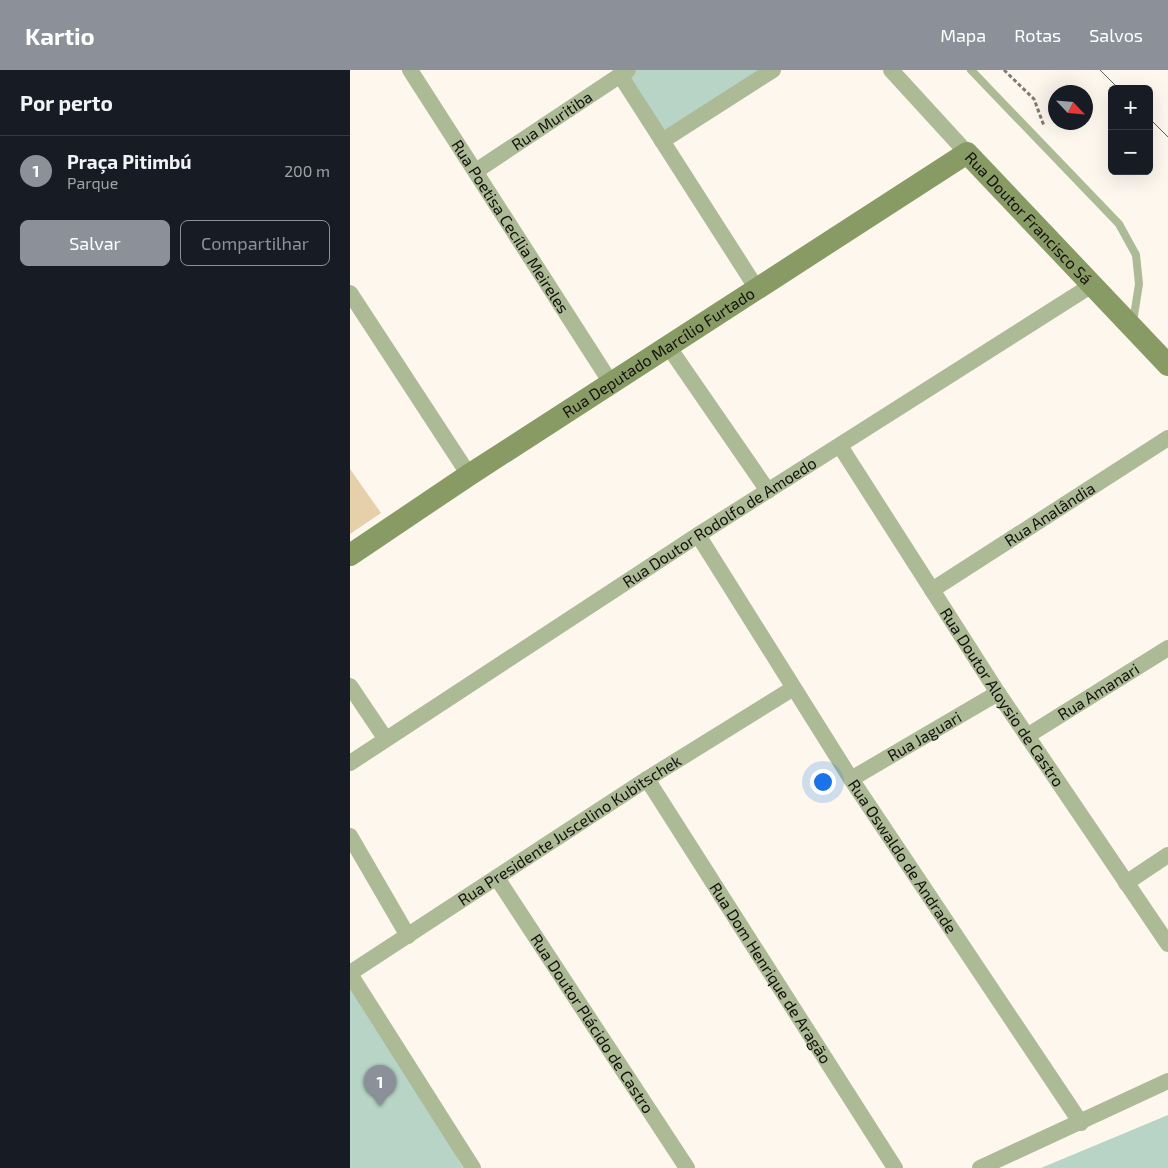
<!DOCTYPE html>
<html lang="pt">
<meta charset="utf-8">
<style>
body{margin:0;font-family:"Exo 2",sans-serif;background:#20242c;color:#f1f3f6}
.controls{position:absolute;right:15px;top:15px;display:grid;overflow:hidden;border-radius:8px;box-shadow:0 5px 20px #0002}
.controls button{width:45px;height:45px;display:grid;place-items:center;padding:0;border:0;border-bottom:1px solid #363941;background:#171b24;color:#f1f3f6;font:25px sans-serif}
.compass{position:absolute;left:698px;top:15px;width:45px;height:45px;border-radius:50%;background:#171b24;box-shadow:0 5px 20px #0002;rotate:116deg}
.you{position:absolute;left:472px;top:711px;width:18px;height:18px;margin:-12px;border:4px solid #fff;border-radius:50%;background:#1a73e8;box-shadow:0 0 0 8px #1a73e833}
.badge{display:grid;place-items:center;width:32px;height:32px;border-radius:50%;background:#8c9099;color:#fff;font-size:16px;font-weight:700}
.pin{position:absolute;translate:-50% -41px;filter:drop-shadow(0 1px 2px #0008)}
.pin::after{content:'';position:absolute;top:26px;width:18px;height:15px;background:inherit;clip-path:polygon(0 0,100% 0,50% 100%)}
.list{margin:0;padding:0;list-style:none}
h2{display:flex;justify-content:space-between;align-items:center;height:65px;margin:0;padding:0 20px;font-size:21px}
h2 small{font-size:16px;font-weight:400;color:#9ea1a6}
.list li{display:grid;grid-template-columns:32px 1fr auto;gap:15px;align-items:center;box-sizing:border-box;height:70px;padding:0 20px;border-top:1px solid #363941}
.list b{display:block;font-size:19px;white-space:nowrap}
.list p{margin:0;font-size:16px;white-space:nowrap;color:#9ea1a6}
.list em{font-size:16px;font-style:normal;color:#9ea1a6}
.actions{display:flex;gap:10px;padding:15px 20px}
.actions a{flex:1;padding:11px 0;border:1px solid #8c9099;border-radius:8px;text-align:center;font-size:18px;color:#8c9099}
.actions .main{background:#8c9099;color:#fff}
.map{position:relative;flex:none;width:818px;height:1098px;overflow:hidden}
header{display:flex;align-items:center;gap:30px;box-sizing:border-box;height:70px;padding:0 25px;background:#8c9099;color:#fff}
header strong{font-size:24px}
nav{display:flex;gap:28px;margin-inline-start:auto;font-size:18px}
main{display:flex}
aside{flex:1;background:#171b24}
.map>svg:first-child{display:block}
</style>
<header>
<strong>Kartio</strong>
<nav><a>Mapa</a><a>Rotas</a><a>Salvos</a></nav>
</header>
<main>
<aside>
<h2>Por perto<small></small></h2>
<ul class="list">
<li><span class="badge">1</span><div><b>Praça Pitimbú</b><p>Parque</p></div><em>200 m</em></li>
</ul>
<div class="actions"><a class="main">Salvar</a><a>Compartilhar</a></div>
</aside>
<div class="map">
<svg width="818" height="1098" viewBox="0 0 818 1098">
<rect width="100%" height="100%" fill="#fdf7ee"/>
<path fill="#b7d4c6" d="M287 0H413L315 63 277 6Z
M5 911 113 1098H0V914Z
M818 1045V1098H691Z"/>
<path fill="#e6d0ab" d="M0 399 31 443 0 464Z"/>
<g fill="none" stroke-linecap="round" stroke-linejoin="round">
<path stroke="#7e7a74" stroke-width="3" stroke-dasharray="4 2.5" stroke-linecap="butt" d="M654 0 684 29 694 56"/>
<path stroke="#acba96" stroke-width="8" d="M621 0 769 154 786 185 789 214 783 252"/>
<g stroke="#acba96" stroke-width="16">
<path id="s1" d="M60 0 261 313"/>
<path d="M541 0 617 83"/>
<path d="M270 5 407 219"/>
<path d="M312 71 423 0"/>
<path id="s2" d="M126 101 278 0"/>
<path d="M0 223 119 405"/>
<path d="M318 276 418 421"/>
<path id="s3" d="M490 376 648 623 818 874"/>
<path id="s4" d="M348 465 501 709 731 1053"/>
<path id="s5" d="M582 520 818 368"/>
<path d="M0 616 35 668"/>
<path id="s6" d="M677 666 818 578"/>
<path id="s7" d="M0 693 348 465 742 215"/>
<path id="s8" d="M297 709 545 1098"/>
<path id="s9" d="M501 709 648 623"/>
<path d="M0 766 58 866"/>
<path id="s10" d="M147 808 337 1098"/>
<path d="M776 813 818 785"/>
<path id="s11" d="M0 903 297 709 442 619"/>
<path d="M0 904 123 1098"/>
<path d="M630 1098 818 1011"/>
</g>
<path stroke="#889b65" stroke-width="22" id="s12" d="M0 485 119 405 617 83 818 295"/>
<path stroke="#605d58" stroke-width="1" d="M750 0 769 19
M799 48 818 67"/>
</g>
<g text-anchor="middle" stroke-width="4.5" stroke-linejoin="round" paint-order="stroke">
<g font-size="16" fill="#12100d" stroke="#fff">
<text dy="6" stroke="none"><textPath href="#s2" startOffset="91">Rua Muritiba</textPath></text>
<text dy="6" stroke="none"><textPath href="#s12" startOffset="826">Rua Doutor Francisco Sá</textPath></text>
<text dy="6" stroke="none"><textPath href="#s1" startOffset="186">Rua Poetisa Cecília Meireles</textPath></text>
<text dy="6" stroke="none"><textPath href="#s12" startOffset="369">Rua Deputado Marcílio Furtado</textPath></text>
<text dy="6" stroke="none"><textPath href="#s5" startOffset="140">Rua Analândia</textPath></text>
<text dy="6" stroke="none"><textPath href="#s7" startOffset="441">Rua Doutor Rodolfo de Amoedo</textPath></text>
<text dy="6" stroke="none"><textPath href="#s6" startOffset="84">Rua Amanari</textPath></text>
<text dy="6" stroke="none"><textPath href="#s3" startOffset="299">Rua Doutor Aloysio de Castro</textPath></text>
<text dy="6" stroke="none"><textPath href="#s9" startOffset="85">Rua Jaguari</textPath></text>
<text dy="6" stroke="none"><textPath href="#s11" startOffset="262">Rua Presidente Juscelino Kubitschek</textPath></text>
<text dy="6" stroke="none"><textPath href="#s4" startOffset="381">Rua Oswaldo de Andrade</textPath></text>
<text dy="6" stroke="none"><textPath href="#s8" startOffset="230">Rua Dom Henrique de Aragão</textPath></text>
<text dy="6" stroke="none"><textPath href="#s10" startOffset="174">Rua Doutor Plácido de Castro</textPath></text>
</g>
</g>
</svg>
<div class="controls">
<button>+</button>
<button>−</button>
</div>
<svg class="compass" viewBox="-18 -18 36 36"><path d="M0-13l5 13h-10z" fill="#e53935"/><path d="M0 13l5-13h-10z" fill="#9ea1a6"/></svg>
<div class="you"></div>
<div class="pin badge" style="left:30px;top:1036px">1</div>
</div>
</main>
